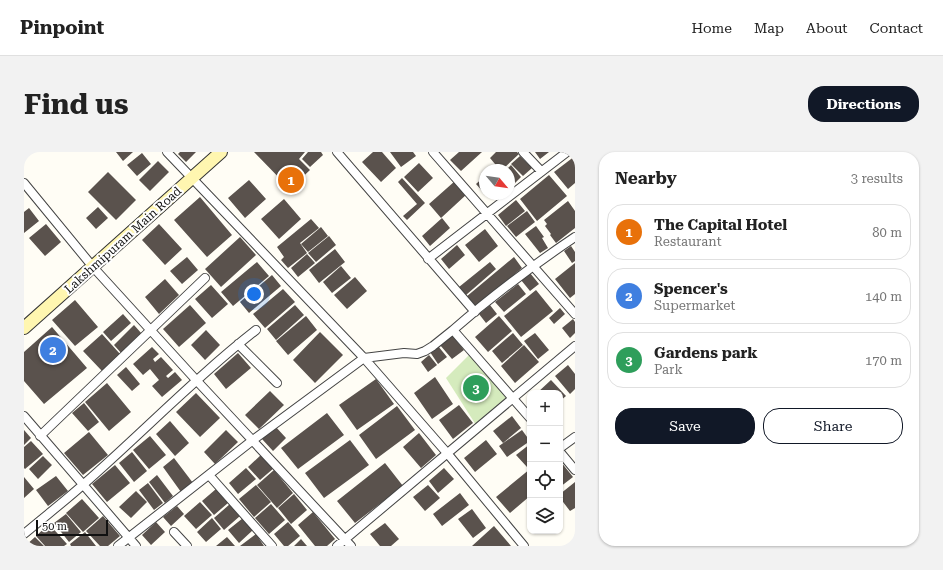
<!DOCTYPE html>
<meta charset="utf-8">
<style>
body{margin:0;font-family:"Roboto Serif",serif;background:#f2f2f2;color:#222}
.controls{position:absolute;right:12px;bottom:12px;display:grid;overflow:hidden;border-radius:8px;box-shadow:0 1px 3px #0004}
.controls button{width:36px;height:36px;display:grid;place-items:center;padding:0;border:0;border-bottom:1px solid #e0e0e0;background:#fff;color:#222;font:20px sans-serif}
.compass{position:absolute;left:455px;top:12px;width:36px;height:36px;border-radius:50%;background:#fff;box-shadow:0 1px 3px #0004;rotate:119deg}
.scale{position:absolute;left:12px;bottom:10px;width:72px;box-sizing:border-box;padding-left:4px;border:2px solid #111;border-top:0;font-size:11px;line-height:14px;white-space:nowrap;color:#111;-webkit-text-stroke:3px #fff;paint-order:stroke}
.you{position:absolute;left:230px;top:142px;width:14px;height:14px;margin:-10px;border:3px solid #fff;border-radius:50%;background:#1a73e8;box-shadow:0 0 0 6px #1a73e833}
.badge{display:grid;place-items:center;width:26px;height:26px;border-radius:50%;background:#111827;color:#fff;font-size:13px;font-weight:700}
.pin{position:absolute;translate:-50% -50%;border:2px solid #fff;box-shadow:0 1px 4px #0006}
.list{margin:0;padding:0;list-style:none}
h2{display:flex;justify-content:space-between;align-items:center;height:52px;margin:0;padding:0 16px;font-size:17px}
h2 small{font-size:13px;font-weight:400;color:#767676}
.list li{display:grid;grid-template-columns:26px 1fr auto;gap:12px;align-items:center;box-sizing:border-box;height:56px;margin:0 8px 8px;padding:0 8px;border:1px solid #e0e0e0;border-radius:16px}
.list b{display:block;font-size:15px;white-space:nowrap}
.list p{margin:0;font-size:13px;white-space:nowrap;color:#767676}
.list em{font-size:13px;font-style:normal;color:#767676}
.actions{display:flex;gap:8px;padding:12px 16px}
.actions a{flex:1;padding:9px 0;border:1px solid #111827;border-radius:16px;text-align:center;font-size:14px;color:#111827}
.actions .main{background:#111827;color:#fff}
.icon{flex:none;width:22px;height:22px;fill:none;stroke:currentColor;stroke-width:2;stroke-linecap:round;stroke-linejoin:round}
.map{position:relative;flex:none;width:551px;height:394px;overflow:hidden;border-radius:16px}
header{display:flex;align-items:center;gap:24px;box-sizing:border-box;height:56px;padding:0 20px;background:#fff;border-bottom:1px solid #e0e0e0}
header strong{font-size:19px}
nav{display:flex;gap:22px;margin-inline-start:auto;font-size:14px}
.intro{display:flex;align-items:center;justify-content:space-between;box-sizing:border-box;height:96px;padding:0 24px}
h1{margin:0;font-size:28px}
.button{padding:10px 18px;border-radius:16px;background:#111827;color:#fff;font-size:14px;font-weight:700}
main{display:flex;gap:24px;padding:0 24px}
aside{flex:1;background:#fff;border-radius:16px;box-shadow:0 1px 3px #0004}
.map>svg:first-child{display:block}
</style>
<header>
<strong>Pinpoint</strong>
<nav><a>Home</a><a>Map</a><a>About</a><a>Contact</a></nav>
</header>
<div class="intro"><h1>Find us</h1><a class="button">Directions</a></div>
<main>
<div class="map">
<svg width="551" height="394" viewBox="0 0 551 394">
<rect width="100%" height="100%" fill="#fffdf5"/>
<path fill="#d5ebbd" d="M446 202 485 246 452 273 422 226Z"/>
<path fill="#5a524d" d="M92 0H109L99 9Z
M156 0H172L162 10 154 2Z
M230 0H281L275 7 286 18 266 37Z
M284 0H297L299 3 286 15 278 7Z
M349 0H358L372 16 357 30 338 10Z
M366 0H389L392 4 377 15Z
M435 0H458L437 19 426 8Z
M472 0H493L495 2 478 18H476L466 6Z
M511 0H525L516 7Z
M118 1 127 12 113 24 103 13Z
M496 4 508 16 499 24 487 12Z
M551 4V31L544 37 530 20Z
M134 9 145 20 126 39 115 28Z
M395 11 409 26 394 40 380 25Z
M487 13 497 25 487 35 485 33V18H482Z
M84 20 112 48 92 68 64 40Z
M525 23 543 44 513 69 496 47Z
M461 24V42L452 32Z
M378 26 401 51 383 68 379 64 393 52 374 30Z
M225 28 242 47 221 66 204 46Z
M431 29 443 42 417 66 405 52Z
M176 45 208 83 183 105 150 68Z
M260 47 277 67 255 87 237 67Z
M492 48 501 59 482 74 474 63Z
M544 49 551 59V76L532 91 526 83 527 82 521 74 523 72 520 68Z
M74 55 84 66 72 77 62 66Z
M5 56 15 69 0 81V60Z
M503 59 511 70 492 85 483 74Z
M418 66 426 76 406 94 398 84Z
M287 67 295 76 276 91 283 101 264 116 257 108 260 105 253 95Z
M22 72 37 90 21 104 5 86Z
M135 72 158 97 141 113 118 88Z
M512 74 520 85 518 86 524 96 516 101 501 82Z
M297 75 304 84 284 100 277 92Z
M461 77 474 94 455 110 441 93Z
M305 84 312 93 292 110 284 101Z
M216 85 232 103 197 135 181 117Z
M433 93 441 103 425 117 417 107Z
M547 94 551 100V109L548 111 540 99Z
M311 97 321 110 295 131 285 118Z
M283 102 291 111 274 125 267 116Z
M163 105 174 118 158 132 146 119Z
M490 105 498 116 451 156 442 145Z
M233 110 245 124 209 154 197 140Z
M466 110 472 117 442 143 435 135Z
M551 111V142L546 146 531 127Z
M317 114 327 126 308 141 299 130Z
M506 121 515 132 506 139 497 128Z
M248 123 257 134 225 161 216 150Z
M331 125 343 139 323 157 310 143Z
M141 127 155 143 135 162 121 145Z
M494 132 502 142 480 160 471 150Z
M187 133 204 152 188 166 171 147Z
M259 137 271 150 241 176 229 162Z
M512 138 529 159 497 185 480 164Z
M51 148 74 175 51 194 28 168Z
M166 153 182 171 155 195 139 177Z
M271 153 280 163 252 188 243 177Z
M466 153 473 162 462 171 455 162Z
M536 156 541 162 530 172 525 166Z
M99 162 107 171 87 189 79 180Z
M282 164 293 178 264 203 252 189Z
M475 164 488 179 464 200 451 185Z
M549 167 551 170V181L546 186 538 176Z
M110 173 118 182 98 202 90 193Z
M28 175 63 216 20 252 0 229V200Z
M182 178 196 193 181 208 167 193Z
M296 180 319 203 291 231 269 208Z
M489 181 499 193 478 211 468 199Z
M511 181 525 198 514 207 500 189Z
M78 182 96 202 78 219 59 199Z
M428 183 440 198 428 207 416 193Z
M500 193 515 210 491 231 477 214Z
M414 194 423 205 414 212 406 200Z
M128 195 135 202 129 207 131 210 137 205 149 218 142 224 144 226 151 220 158 228 138 245 128 234 135 228 126 217 119 223 109 212Z
M214 201 227 216 202 237 190 222Z
M405 203 413 213 404 220 397 210Z
M544 213 551 222V237L546 242 531 224Z
M102 215 116 232 108 239 93 223Z
M411 225 429 252 408 267 390 241Z
M352 227 370 252 333 278 315 253Z
M527 228 542 244 536 249V241H513Z
M83 231 107 260 85 279 61 250Z
M246 239 260 253 235 277 221 263Z
M172 241 196 266 176 285 152 260Z
M60 251 75 270 64 279 48 261Z
M435 253 449 271 429 287 415 268Z
M373 254 391 278 352 307 335 283Z
M303 261 320 283 274 317 257 296Z
M488 264 497 276 479 291 469 279Z
M146 269 165 291 151 304 132 282Z
M251 274 262 286 249 299 238 287Z
M0 278 7 286 0 293Z
M202 278 214 290 191 312 180 300Z
M498 278 506 289 483 305 475 294Z
M65 280 84 303 59 323 40 301Z
M395 281 412 303 397 316 379 295Z
M126 284 142 303 125 317 109 298Z
M326 288 345 313 300 346 281 321Z
M462 288 473 302 451 320 440 306Z
M7 289 19 302 1 317 0 316V295Z
M506 292V313L503 315 492 303Z
M108 300 123 319 110 330 95 311Z
M238 302 250 316 236 328 224 315Z
M19 304 28 313 14 327 5 317Z
M150 306 169 331 157 340 139 315Z
M537 310 549 325 536 335V311Z
M361 311 379 334 331 371 313 349Z
M91 313 106 331 83 350 68 332Z
M222 316 232 327 214 342 205 331Z
M420 316 430 327 414 341 405 329Z
M506 317V344L486 361 472 345Z
M250 318 269 341 253 356 233 333Z
M133 323 149 344 141 351 125 330Z
M32 324 44 339 24 354 12 338Z
M0 325 10 337 0 346Z
M551 330V356L546 359 536 346V342Z
M124 331 139 351 130 358 115 338Z
M232 333 247 350 230 365 215 347Z
M404 333 416 346 401 359 389 345Z
M192 337 204 351 190 363 178 349Z
M112 339 123 350 107 366 95 355Z
M436 341 445 353 418 374 409 362Z
M270 342 283 358 267 372 254 356Z
M58 347 75 366 59 380 42 361Z
M176 350 188 363 172 377 160 364Z
M206 352 216 364 200 378 190 366Z
M247 352 261 368 245 382 231 366Z
M153 354 160 362 147 374 139 365Z
M448 357 462 376 449 386 434 367Z
M289 360 311 387 303 394H291L274 373Z
M42 362 57 380 45 390 30 371Z
M79 364 96 384 84 394H76L62 379Z
M188 366 197 377 182 390 173 380Z
M219 366 229 378 215 391 204 378Z
M132 370 141 380 127 393 118 383Z
M264 370 276 384 264 394H260L250 382Z
M361 371 375 387 367 394H356L346 382Z
M25 372 43 392 40 394H21L12 384Z
M470 374 487 394H448Z
M61 380 72 394H47L46 392Z
M232 382 240 394H216Z
M11 385 20 394H1Z
M203 385 211 394H192Z
M277 387 283 394H270Z"/>
<g fill="none" stroke-linecap="round" stroke-linejoin="round">
<g stroke="#444" stroke-width="10">
<path id="street" d="M143 0 340 206 423 301 500 394
M313 0 451 160
M409 0 551 162
M499 0 517 19
M0 31 69 115 173 229 327 394
M404 107 543 0
M214 192 253 231
M0 264 112 394
M506 266 429 178C468 144 508 114 551 85
M16 284 181 126
M536 296 551 285
M536 300 551 318
M185 323 248 394
M150 380 163 394
M0 382C20 365 41 349 61 331 118 281 172 225 232 178
M94 394 229 288 340 206 380 201 393 202 401 199 409 194 429 178
M313 394 551 194"/>
</g>
<g stroke="#333" stroke-width="14">
<path id="secondary" d="M0 176 197 0"/>
</g>
<use href="#street" stroke="#fff" stroke-width="8"/>
<use href="#secondary" stroke="#fff6b0" stroke-width="12"/>
</g>
<g text-anchor="middle" stroke-width="4" stroke-linejoin="round" paint-order="stroke">
<g font-size="12" fill="#111" stroke="#fff">
<text transform="translate(99 88) rotate(-42)" y="4">Lakshmipuram Main Road</text>
</g>
</g>
</svg>
<div class="controls">
<button>+</button>
<button>−</button>
<button><svg class="icon" aria-label="locate" viewBox="0 0 24 24"><circle cx="12" cy="12" r="6"/><path d="M12 2v4M12 18v4M2 12h4M18 12h4"/></svg></button>
<button><svg class="icon" aria-label="layers" viewBox="0 0 24 24"><path d="M12 4l9 5-9 5-9-5zM3 14l9 5 9-5"/></svg></button>
</div>
<svg class="compass" viewBox="-18 -18 36 36"><path d="M0-13l5 13h-10z" fill="#e53935"/><path d="M0 13l5-13h-10z" fill="#767676"/></svg>
<div class="scale">50 m</div>
<div class="you"></div>
<div class="pin badge" style="left:267px;top:28px;background:#e8710a">1</div>
<div class="pin badge" style="left:29px;top:198px;background:#3f7fe0">2</div>
<div class="pin badge" style="left:452px;top:236px;background:#2e9e5b">3</div>
</div>
<aside>
<h2>Nearby<small>3 results</small></h2>
<ul class="list">
<li><span class="badge" style="background:#e8710a">1</span><div><b>The Capital Hotel</b><p>Restaurant</p></div><em>80 m</em></li>
<li><span class="badge" style="background:#3f7fe0">2</span><div><b>Spencer's</b><p>Supermarket</p></div><em>140 m</em></li>
<li><span class="badge" style="background:#2e9e5b">3</span><div><b>Gardens park</b><p>Park</p></div><em>170 m</em></li>
</ul>
<div class="actions"><a class="main">Save</a><a>Share</a></div>
</aside>
</main>
